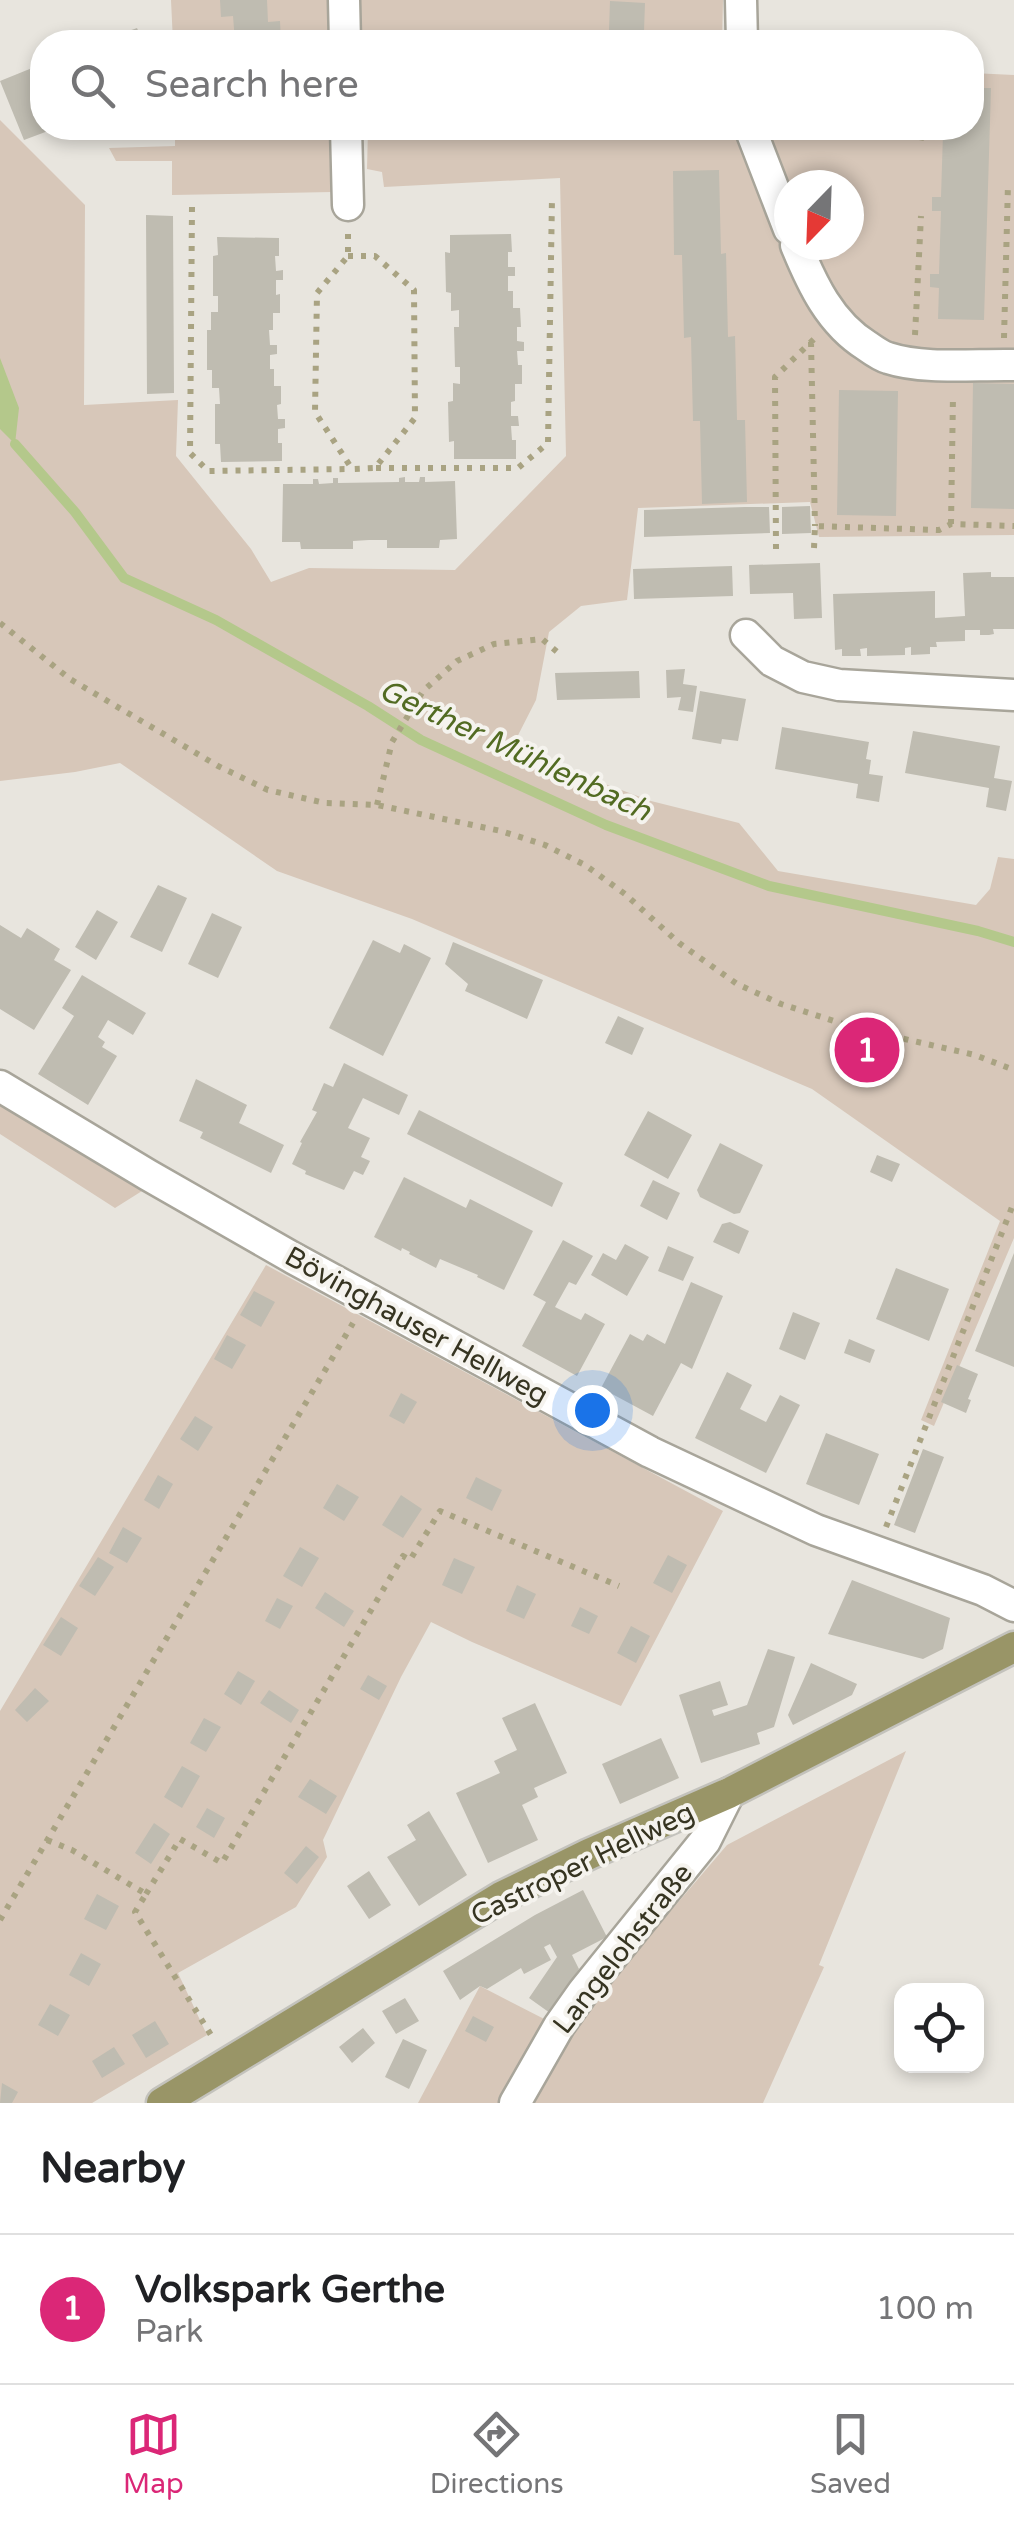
<!DOCTYPE html>
<meta charset="utf-8">
<style>
body{margin:0;font-family:"Varela Round",sans-serif;background:#f6f6f6;color:#202124}
.controls{position:absolute;right:30px;bottom:30px;display:grid;overflow:hidden;border-radius:20px;box-shadow:0 5px 15px #0003}
.controls button{width:90px;height:90px;display:grid;place-items:center;padding:0;border:0;border-bottom:2px solid #e0e0e0;background:#fff;color:#202124;font:50px sans-serif}
.compass{position:absolute;left:774px;top:170px;width:90px;height:90px;border-radius:50%;background:#fff;box-shadow:0 5px 15px #0003;rotate:203deg}
.you{position:absolute;left:592px;top:1410px;width:35px;height:35px;margin:-25px;border:8px solid #fff;border-radius:50%;background:#1a73e8;box-shadow:0 0 0 15px #1a73e833}
.badge{display:grid;place-items:center;width:65px;height:65px;border-radius:50%;background:#db2777;color:#fff;font-size:32px;font-weight:700}
.pin{position:absolute;translate:-50% -50%;border:5px solid #fff;box-shadow:0 2px 10px #0006}
.list{margin:0;padding:0;list-style:none}
h2{display:flex;justify-content:space-between;align-items:center;height:130px;margin:0;padding:0 40px;font-size:42px}
h2 small{font-size:32px;font-weight:400;color:#757577}
.list li{display:grid;grid-template-columns:65px 1fr auto;gap:30px;align-items:center;box-sizing:border-box;height:150px;padding:0 40px;border-top:2px solid #e0e0e0}
.list b{display:block;font-size:38px;white-space:nowrap}
.list p{margin:0;font-size:32px;white-space:nowrap;color:#757577}
.list em{font-size:32px;font-style:normal;color:#757577}
.icon{flex:none;width:55px;height:55px;fill:none;stroke:currentColor;stroke-width:2;stroke-linecap:round;stroke-linejoin:round}
.map{position:relative;flex:none;width:1014px;height:2103px;overflow:hidden}
.search{position:absolute;background:#fff;box-shadow:0 5px 15px #0003;left:30px;right:30px;top:30px;height:110px;display:flex;align-items:center;gap:25px;box-sizing:border-box;padding:0 35px;border-radius:40px;color:#757577;font-size:38px}
.sheet{height:280px;background:#fff}
nav{display:flex;justify-content:space-around;align-items:center;box-sizing:border-box;height:140px;border-top:2px solid #e0e0e0;background:#fff;font-size:28px;color:#757577}
nav a{display:grid;justify-items:center;gap:5px}
nav .on{color:#db2777}
.map>svg:first-child{display:block}
</style>
<div class="map">
<svg width="1014" height="2103" viewBox="0 0 1014 2103">
<rect width="100%" height="100%" fill="#e8e5de"/>
<path fill="#d7c7b9" fill-rule="evenodd" d="M171 0H723L722 42H173Z
M972 73 1014 75V535L819 537 810 502 638 508 627 600 581 606 549 632 536 700 511 749 651 801 739 823 778 871 976 905 990 889 998 857 1014 859V1238L934 1426 921 1420 1000 1221 812 1089 412 919 277 871 120 763 75 772 0 781V120L85 205 84 405 178 400 176 456 251 549 271 582 309 568 455 570 566 456 560 178 384 187 382 172 367 169 368 129 331 137 332 192 172 195V161H116L109 148 175 146V128H972ZM789 185H849V245H789Z
M0 1102 142 1191 115 1208 0 1134Z
M266 1265 723 1511 621 1706 472 1642 431 1622 401 1677 323 1840 327 1857 296 1907 178 1973 207 2035 92 2103H0V1711Z
M906 1751 819 1965 824 1967 763 2103H526L569 2030 727 1845Z
M480 1986 552 2023 503 2103H418Z"/>
<path fill="#b4c88b" d="M0 358 19 408 15 444 0 429Z"/>
<g fill="none" stroke-linecap="round" stroke-linejoin="round">
<path stroke="#b4c88b" stroke-width="10" d="M15 444 75 512 124 578 216 620 368 706 421 740 606 825 769 886 978 931 1014 942"/>
</g>
<path fill="#bfbcb1" d="M220 0H267L268 22 280 21 281 42H235L233 16 221 17Z
M610 1 645 3 644 31 697 41V42H476V40L609 30Z
M137 28 143 42H99Z
M42 64V128H56L24 140 0 81Z
M972 88H991L984 320 938 319 939 288 930 287V274H939L941 211H932V197H941L943 133H934V128H972Z
M719 170 721 254 726 253 728 337 735 336 737 420H745L747 502 702 504 700 421H693L691 337 684 338 682 255H674L673 171Z
M146 215 173 216 174 393 147 394Z
M511 234 512 252H508V267H515V276H508V291H513V308H520L521 327H517V341L524 342V351H517L518 365H522V384H515V401L511 402V416H518L519 426H511L512 440H516V459H454V441L449 442 448 402 453 401V383L460 384V367H455L454 327H459V310L451 311V293L446 292 445 252 450 253V235Z
M217 237 279 238V256H275L276 271 283 270V280H276V295L280 294V313H273V330H269L270 345H277V354L270 355V369H274V386H281V404L277 405 278 419H285V428L278 429V443H282V461L221 462 220 444H215V404H220L219 388H212V370H207V330H211V312H218V296H213V256L218 255Z
M973 383 1014 384V509L971 508Z
M839 390 898 391 896 516 837 515Z
M405 477V482H419L420 477H425V482L455 481 457 539 440 540 439 548H387V540H369L353 541V549H301L300 542H282L283 484H313V479H318L319 484 333 483V478H338V483L399 482V478Z
M810 506 811 533 782 534V507Z
M745 507H769L770 533 644 537V510Z
M820 563 822 618 794 619 793 593 750 594 749 565Z
M732 566 733 596 634 599 633 569Z
M991 572V577H1014V629H993L994 634 989 635H980V630H965V641L936 642 937 647H930V654L911 655V647L905 648V655L867 656V648L860 649 861 656H842V649L835 650 833 594 935 591V618L965 616 963 573Z
M685 669 683 684 697 686 693 712 678 710 681 697 667 698 666 670Z
M639 671 640 698 557 700 555 673Z
M700 691 746 699 738 741 722 739 721 744 692 739Z
M782 727 869 742 866 759 871 760 869 774 883 776 879 802 856 798 858 784 775 769Z
M913 731 1000 746 994 778 1012 781 1006 811 986 807 989 788 905 773Z
M158 885 187 898 162 952 130 937Z
M97 910 118 922 96 960 75 947Z
M212 913 242 927 218 978 188 964Z
M0 925 21 938 27 928 60 949 54 960 71 970 34 1030 0 1009Z
M373 940 400 953 404 944 431 958 383 1056 329 1028Z
M453 942 543 980 527 1019 465 991 468 984 445 964Z
M82 975 146 1013 133 1035 108 1020 98 1037 105 1042 102 1047 117 1056 88 1105 38 1074 74 1016 62 1008Z
M618 1016 644 1028 632 1055 605 1043Z
M344 1063 408 1095 399 1115 363 1098 348 1128 370 1138 361 1157 370 1161 363 1175 354 1171 344 1190 305 1174 306 1171 292 1164 302 1143 300 1142 317 1112 312 1110 324 1083 333 1087Z
M196 1079 247 1105 239 1123 284 1145 271 1173 200 1138 203 1132 179 1121Z
M419 1110 563 1183 552 1207 407 1134Z
M648 1111 692 1135 668 1179 624 1155Z
M720 1143 763 1165 740 1213 734 1214 700 1197 697 1190Z
M877 1155 900 1164 892 1182 870 1172Z
M404 1177 466 1208 470 1199 533 1231 504 1290 477 1277 478 1275 440 1259 436 1268 409 1254 410 1252 402 1248 401 1251 374 1237Z
M653 1180 680 1193 667 1220 640 1206Z
M730 1222 749 1231 739 1254 713 1242 722 1224Z
M563 1240 593 1256 576 1285 569 1282 555 1307 581 1320 585 1313 605 1324 577 1376 522 1346 546 1302 533 1295Z
M625 1244 649 1257 627 1296 591 1275 603 1253 616 1260Z
M668 1246 694 1257 683 1281 658 1271Z
M1014 1253V1367L975 1351Z
M896 1268 949 1289 929 1341 876 1319Z
M691 1282 723 1296 692 1369 681 1363 653 1416 601 1388 630 1334 643 1341 647 1334 665 1344Z
M254 1291 275 1302 261 1327 240 1315Z
M793 1312 820 1323 805 1360 779 1349Z
M227 1335 246 1345 232 1369 214 1359Z
M849 1339 875 1350 870 1363 844 1353Z
M957 1365 978 1374 968 1399 971 1400 966 1413 941 1402Z
M727 1372 752 1385 740 1409 766 1422 780 1395 800 1405 766 1473 695 1438Z
M401 1393 417 1402 404 1424 389 1416Z
M195 1416 213 1427 198 1451 180 1439Z
M826 1433 879 1454 859 1505 806 1484Z
M923 1449 944 1457 915 1533 894 1525Z
M158 1475 173 1484 159 1509 144 1500Z
M476 1477 502 1490 492 1511 466 1498Z
M337 1484 359 1497 344 1521 323 1508Z
M401 1495 422 1509 403 1538 382 1525Z
M123 1527 142 1538 127 1563 109 1553Z
M300 1547 319 1558 302 1587 283 1576Z
M668 1555 687 1565 672 1593 653 1583Z
M98 1557 114 1567 95 1596 79 1586Z
M454 1558 475 1567 462 1594 442 1585Z
M852 1580 950 1618 943 1649 923 1659 828 1634Z
M517 1585 536 1594 524 1619 506 1611Z
M325 1592 354 1611 344 1627 315 1608Z
M277 1598 293 1606 280 1629 265 1621Z
M580 1607 598 1616 589 1634 571 1626Z
M61 1617 78 1628 61 1656 43 1645Z
M631 1626 650 1636 636 1663 617 1653Z
M768 1649 795 1657 774 1727 757 1733 760 1744 701 1763 679 1695 720 1681 728 1705 712 1710 714 1716 747 1705Z
M811 1663 857 1684 852 1695 793 1725 788 1715Z
M238 1671 255 1681 241 1705 224 1694Z
M368 1675 387 1686 379 1700 360 1689Z
M35 1688 49 1701 27 1722 15 1710Z
M269 1690 299 1710 291 1723 260 1703Z
M535 1703 567 1773 534 1788 538 1797 522 1805 538 1840 488 1863 456 1793 500 1773 494 1761 517 1750 502 1718Z
M204 1718 221 1727 206 1752 190 1743Z
M661 1738 679 1778 620 1804 602 1764Z
M182 1766 200 1776 182 1808 164 1797Z
M310 1779 337 1796 326 1814 298 1797Z
M207 1808 225 1818 214 1838 196 1827Z
M429 1811 467 1875 419 1906 387 1857 416 1840 407 1825Z
M154 1823 170 1834 151 1864 135 1853Z
M306 1846 319 1857 297 1884 284 1873Z
M369 1871 391 1905 369 1919 347 1886Z
M583 1890 607 1937 572 1955 579 1969 550 2013 529 1998 557 1957 550 1944 544 1947 551 1960 524 1974 521 1968 487 1989 480 1986 460 2000 443 1971 535 1915Z
M97 1894 119 1906 106 1930 84 1919Z
M81 1953 101 1964 89 1986 69 1975Z
M405 1998 419 2021 396 2034 382 2011Z
M50 2004 70 2015 58 2036 38 2025Z
M473 2016 494 2027 486 2042 465 2031Z
M155 2021 169 2044 146 2058 132 2035Z
M363 2028 375 2043 352 2063 339 2047Z
M403 2039 427 2050 409 2089 385 2077Z
M114 2047 125 2064 102 2078 92 2061Z
M2 2083 18 2092 12 2103H0Z"/>
<g fill="none" stroke-linecap="round" stroke-linejoin="round">
<g stroke="#a8a59a" stroke-width="35">
<path id="minor" d="M344 0 345 42
M741 0 742 42
M346 128 348 205
M750 128 789 229
M796 245C812 284 830 323 867 346 874 351 881 356 888 358 925 370 975 364 1014 365
M746 635 772 661 803 677 839 685 1014 695
M0 1086 148 1175 293 1258 650 1452 816 1530 983 1590 1014 1606
M515 2103 559 2026 583 1992 705 1841 729 1793"/>
</g>
<g stroke="#c3c2bc" stroke-width="35">
<path id="major" d="M162 2103 501 1897 589 1854 729 1793 1014 1647"/>
</g>
<path stroke="#a9a382" stroke-width="6" stroke-dasharray="5 8" stroke-linecap="butt" d="M868 128 931 139
M192 207 190 453 208 471 351 469
M348 256H375L414 290 415 418 375 468 352 469 315 412 317 293 348 256V232
M915 335 921 216
M1004 338 1008 184
M811 342 815 526
M376 468H518L548 443 552 198
M951 524 953 395
M814 548 815 526 939 530 951 524 1014 526
M776 549 775 377 815 338
M0 623 70 679 218 766 268 790 325 803 377 805 501 831 545 845 585 865 625 894 679 943 737 984 781 1004 856 1028 975 1055 1014 1070
M377 805 392 742 423 691 457 661 494 644 542 639 562 656
M886 1527 1014 1202
M47 1840 72 1850 146 1894 135 1912 214 2040
M146 1894 180 1839 222 1863 403 1556 410 1560 440 1511 619 1586
M0 1920 353 1323"/>
<use href="#minor" stroke="#fff" stroke-width="30"/>
<use href="#major" stroke="#999567" stroke-width="30"/>
</g>
<g text-anchor="middle" stroke-width="8" stroke-linejoin="round" paint-order="stroke">
<g font-size="28" fill="#363421" stroke="#f5f3ee">
<text transform="translate(417 1325) rotate(29)" y="10">Bövinghauser Hellweg</text>
<text transform="translate(582 1863) rotate(-26)" y="10">Castroper Hellweg</text>
<text transform="translate(622 1948) rotate(-52)" y="10">Langelohstraße</text>
</g>
<g font-size="30" font-style="italic" fill="#526b22" stroke="#f5f3ee">
<text transform="translate(515 750) rotate(25)" y="10">Gerther Mühlenbach</text>
</g>
</g>
</svg>
<div class="controls">
<button><svg class="icon" aria-label="locate" viewBox="0 0 24 24"><circle cx="12" cy="12" r="6"/><path d="M12 2v4M12 18v4M2 12h4M18 12h4"/></svg></button>
</div>
<svg class="compass" viewBox="-18 -18 36 36"><path d="M0-13l5 13h-10z" fill="#e53935"/><path d="M0 13l5-13h-10z" fill="#757577"/></svg>
<div class="you"></div>
<div class="pin badge" style="left:867px;top:1050px">1</div>
<div class="search"><svg class="icon" aria-label="search" viewBox="0 0 24 24"><circle cx="10" cy="10" r="6"/><path d="M15 15l6 6"/></svg>Search here</div>
</div>
<section class="sheet">
<h2>Nearby<small></small></h2>
<ul class="list">
<li><span class="badge">1</span><div><b>Volkspark Gerthe</b><p>Park</p></div><em>100 m</em></li>
</ul>
</section>
<nav>
<a class="on"><svg class="icon" aria-label="map" viewBox="0 0 24 24"><path d="M3 6l6-2 6 2 6-2v14l-6 2-6-2-6 2zM9 4v14M15 6v14"/></svg>Map</a>
<a><svg class="icon" aria-label="directions" viewBox="0 0 24 24"><path d="M12 3l9 9-9 9-9-9zM9 14v-3h6M13 9l2 2-2 2"/></svg>Directions</a>
<a><svg class="icon" aria-label="saved" viewBox="0 0 24 24"><path d="M7 4h10v16l-5-4-5 4z"/></svg>Saved</a>
</nav>
